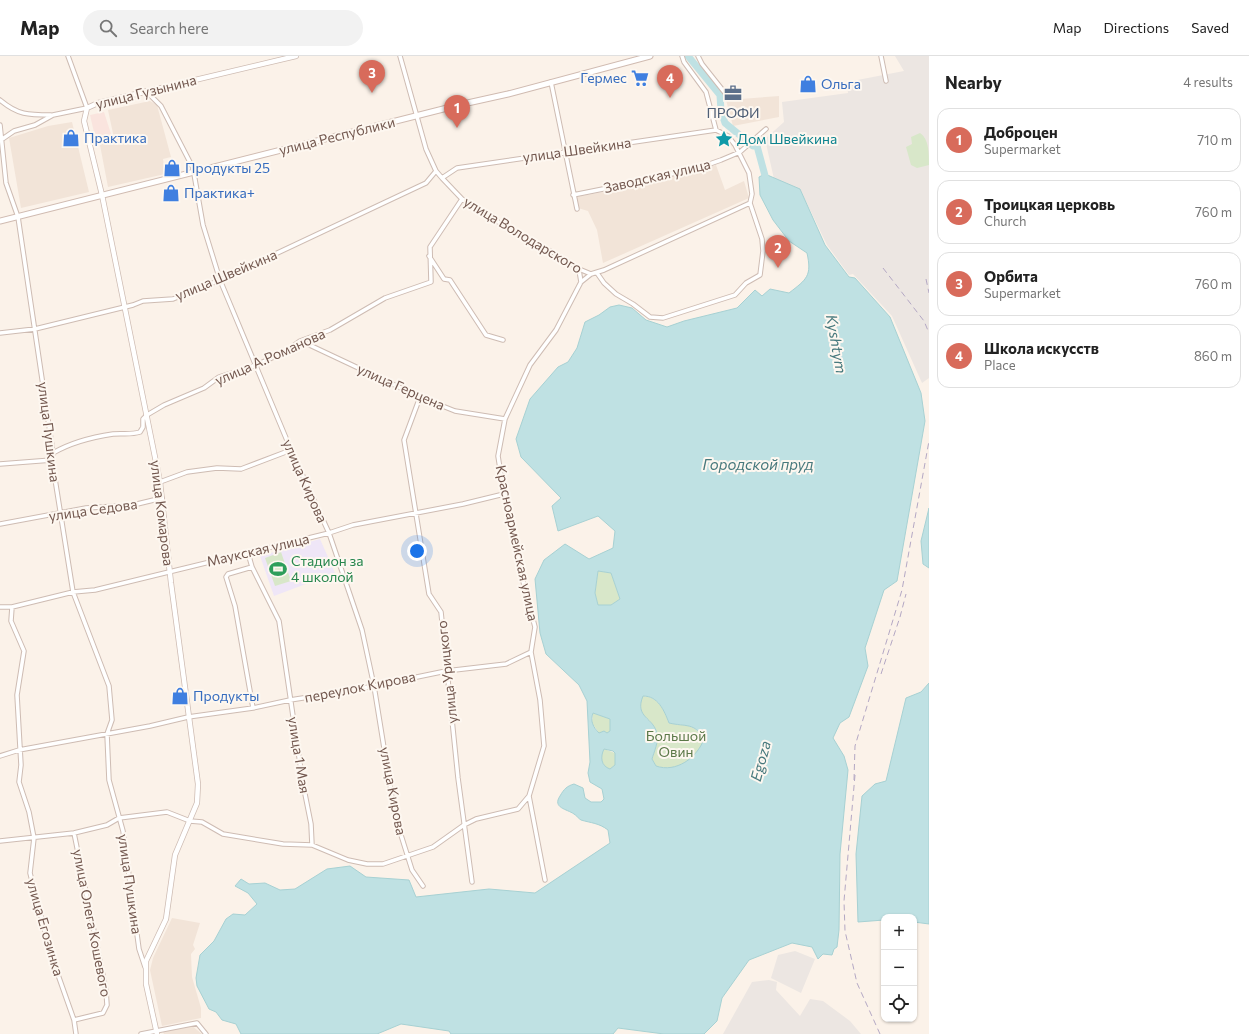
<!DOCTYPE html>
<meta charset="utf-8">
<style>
body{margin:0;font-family:Commissioner,sans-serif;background:#f2f2f2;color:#222}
.controls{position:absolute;right:12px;bottom:12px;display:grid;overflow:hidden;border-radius:8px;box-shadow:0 1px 3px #0004}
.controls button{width:36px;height:36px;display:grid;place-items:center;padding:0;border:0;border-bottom:1px solid #e0e0e0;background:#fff;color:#222;font:20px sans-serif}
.you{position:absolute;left:417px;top:495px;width:14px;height:14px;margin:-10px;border:3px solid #fff;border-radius:50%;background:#1a73e8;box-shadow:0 0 0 6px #1a73e833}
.badge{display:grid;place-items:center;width:26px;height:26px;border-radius:50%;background:#d86b5b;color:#fff;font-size:13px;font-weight:700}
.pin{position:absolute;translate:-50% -33px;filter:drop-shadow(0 1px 2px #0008)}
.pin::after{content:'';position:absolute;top:21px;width:14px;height:12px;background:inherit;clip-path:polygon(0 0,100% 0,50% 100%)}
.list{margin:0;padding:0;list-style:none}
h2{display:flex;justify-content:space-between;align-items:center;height:52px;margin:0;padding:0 16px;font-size:17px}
h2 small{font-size:13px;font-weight:400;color:#767676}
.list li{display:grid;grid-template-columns:26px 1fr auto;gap:12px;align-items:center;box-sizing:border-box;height:64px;margin:0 8px 8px;padding:0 8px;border:1px solid #e0e0e0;border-radius:12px}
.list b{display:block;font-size:15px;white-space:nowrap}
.list p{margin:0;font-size:13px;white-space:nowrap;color:#767676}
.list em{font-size:13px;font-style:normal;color:#767676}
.icon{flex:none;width:22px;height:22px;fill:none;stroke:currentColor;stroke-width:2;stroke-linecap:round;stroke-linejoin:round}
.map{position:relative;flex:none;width:929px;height:978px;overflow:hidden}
header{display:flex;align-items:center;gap:24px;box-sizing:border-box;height:56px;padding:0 20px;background:#fff;border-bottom:1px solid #e0e0e0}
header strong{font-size:19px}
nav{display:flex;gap:22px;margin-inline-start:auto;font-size:14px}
.search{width:280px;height:36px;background:#f2f2f2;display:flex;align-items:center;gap:10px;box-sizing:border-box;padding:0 14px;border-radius:22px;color:#767676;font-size:15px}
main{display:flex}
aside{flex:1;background:#fff}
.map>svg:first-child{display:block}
</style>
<header>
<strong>Map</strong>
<div class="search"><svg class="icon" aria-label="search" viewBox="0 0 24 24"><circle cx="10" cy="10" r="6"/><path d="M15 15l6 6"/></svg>Search here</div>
<nav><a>Map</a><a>Directions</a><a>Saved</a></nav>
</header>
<main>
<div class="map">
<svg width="929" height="978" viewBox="0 0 929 978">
<rect width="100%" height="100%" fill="#fbf2e9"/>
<path fill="#f2e4d8" d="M779 40V61L733 70 726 44Z
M150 45 157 49 171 101 163 103 165 118 108 131 100 89 114 82 108 54Z
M72 66 89 136 21 152 9 82 48 70Z
M716 109 725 134 744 125 749 142 603 207 597 174 588 155 578 152 576 141 631 131Z
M172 862 200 867 193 889 195 893 191 898 192 921 201 952V962L162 970 150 914 153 902Z
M191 969 202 978H164L163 976Z"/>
<path fill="#fae4de" d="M104 56 112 81 96 85 90 59Z"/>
<path fill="#ece6e2" d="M895 0H929V322L922 327 892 260 853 218 849 219 827 189 800 133 774 123 765 83 784 66 782 46 848 37 847 26 904 15Z
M795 895 815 903 801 937 771 922 778 899Z
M769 924 777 926 776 934 800 960 810 943 823 945 850 965 861 978H723L752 926Z"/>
<path fill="#efe6f7" d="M320 483 335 517 274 540 260 500Z"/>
<path fill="#d8e7c9" d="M920 77C929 83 929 97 929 109L917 112 911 109 906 91 912 88 911 81Z
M281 496 291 525 275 530 265 502Z
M598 515 611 517 620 543 611 549H598L595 537Z
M642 640C658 640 664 654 669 667 686 671 694 666 704 684 696 703 677 717 656 710L652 703C654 696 659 685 657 678 654 660 635 664 642 640Z
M593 657 610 663V675L607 678 599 677 592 667Z
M604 693 615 697V709L610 713C601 710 600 701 604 693Z"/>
<path fill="#bfe1e3" stroke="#a7d1d3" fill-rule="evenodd" d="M765 118 800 133 825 189 849 221 855 222 890 261 921 337 925 365 897 525 884 534 865 592 868 610 849 661 840 667 833 682 844 700 848 714 840 798 839 874 837 891 834 893 832 899 823 898 818 903 812 891 792 887 749 904 722 942 717 965 704 978H664L618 972 613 978H451L449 975 401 968 377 978H241L236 968 222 964 216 956 209 953 197 930 196 922 200 899 214 885 226 863 233 858 245 859 257 848 248 837 235 830 241 823 249 828 265 827 280 834 295 833 327 813 350 810 366 821 409 824 416 841 489 833 535 837 610 787 608 774C599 767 591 767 581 764 579 763 576 759 574 758 567 753 552 752 560 740 564 733 567 730 574 728L583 732 585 742 591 746H601L604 743 602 733 590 726 588 717 590 706 587 645 579 629 546 598 540 577 535 523 544 504 565 488 589 503 613 492 615 475 598 460 558 475 552 450 561 442 521 401 516 383 530 343 558 311 568 306 577 292 585 266 599 259 610 251 619 249 632 252 646 264 667 271 684 265 737 252 755 234 762 240 770 233 789 237C807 223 812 220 807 197L789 185 773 164 760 139 759 121ZM598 515 611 517 620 543 611 549H598L595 537ZM643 640C658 640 664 654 669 667 686 671 694 666 704 683 697 702 676 717 656 710L652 703C654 696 659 685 657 678 654 661 634 662 643 640ZM593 657 610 663V675L607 677 604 675 599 677C593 671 590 665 593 657ZM604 693 613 695 615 697V709L610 713C601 710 600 701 604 693Z
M929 452V512L923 508 921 485Z
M929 627V868L914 866V861H884V864L858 866 856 798 862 740 875 728 886 725 906 642 921 636Z"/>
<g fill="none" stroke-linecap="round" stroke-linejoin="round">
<path stroke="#bfe1e3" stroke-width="7" d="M688 0 720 39 721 55 725 67 753 90H757L767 127"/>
<g stroke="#cebcb3" stroke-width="5.5">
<path id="minor" d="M400 0 426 93 436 115 442 122 462 143 514 176 554 197 579 213 591 218 604 214 750 147
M698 0 702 8 725 37
M881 0 886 25
M551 26 577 153
M146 35 161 50 193 112 203 169 220 224 291 394 329 477 362 574 374 630 395 760 412 814 423 830
M0 44C18 59 28 59 51 59
M0 69 6 127 18 161 53 397 52 404 73 536 109 630 112 664 107 678 109 724 123 775 139 893 145 911
M1 84 14 75 35 69 53 59 87 52 68 0
M442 122 457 112 716 74
M573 139 633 127 701 111 721 104 740 96 766 73
M429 200 444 223 450 224 486 279 503 284
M579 214 581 226
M597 217 604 227 616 238 633 248 650 261 663 262 735 239 746 227 760 219 763 195 762 183 750 147 752 138 749 117 735 89 728 80 716 74 706 36 684 6 682 0
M0 277 35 273 133 249 143 245 173 243 220 224 426 127 436 115
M301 285 420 341 455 355 505 363
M420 341 404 384 429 538 441 556 458 722 472 826
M53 397C70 387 93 381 113 378 122 377 131 379 140 376L143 371V363L147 359 164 349 204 332 219 321 256 309 285 296 300 285 330 274 385 242 431 226 430 191 462 143
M0 408 52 404
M160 426 187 416 217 412 241 413 291 394
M0 468 86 452 133 449 162 442
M248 497 252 511 279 565 303 728 311 768 312 789
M252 511 228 518 226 521 235 550 253 652
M0 551H12L73 536 95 534 329 477 353 469 463 448 504 438
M12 551 11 565 24 595 17 639 21 709 19 726 29 756 34 782 30 817 51 899 74 964 76 978
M0 700 19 694 150 670 188 661 253 652 290 644 354 634 446 615 506 608 531 596
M0 785 74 777 107 769 119 762 167 756 190 765 202 766 223 778 283 788 312 789 348 804 367 808H383L433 791 464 769 476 763 518 753 529 740
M545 824 529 740 544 690 540 644 531 596 535 571 520 514 504 438 498 400 505 363 530 309 556 274 581 226 591 218
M74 964 103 957 107 949 106 934 74 777
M141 978 197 967 206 978"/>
</g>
<g stroke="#cebcb3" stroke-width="6">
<path id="tertiary" d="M157 978 146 928V905L166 863 175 799 197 747 198 728 171 527 160 426 102 139 84 65 87 52 98 47 296 0"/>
</g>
<g stroke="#d0bbb1" stroke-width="7">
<path id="secondary" d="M0 165 463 48 508 38 650 0"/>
</g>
<use href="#minor" stroke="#fff" stroke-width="3.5"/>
<use href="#tertiary" stroke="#fff" stroke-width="4.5"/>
<use href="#secondary" stroke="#fff" stroke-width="5"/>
<path stroke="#b4a8c4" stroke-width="1" stroke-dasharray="6 4" stroke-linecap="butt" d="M883 212 924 265 929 277
M926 223 929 237
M881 618 900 561 906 538
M855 719 844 845 845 875 857 927 880 978
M854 724 855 690 902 534 929 385"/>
</g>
<defs>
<g id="supermarket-bare" transform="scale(1.38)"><path d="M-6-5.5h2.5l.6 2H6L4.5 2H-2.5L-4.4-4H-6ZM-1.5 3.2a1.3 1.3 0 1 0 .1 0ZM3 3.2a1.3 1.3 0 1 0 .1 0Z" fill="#3f7fe0" stroke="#fdf7f0" stroke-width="2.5" paint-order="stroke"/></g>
<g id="shop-bare" transform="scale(1.38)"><path d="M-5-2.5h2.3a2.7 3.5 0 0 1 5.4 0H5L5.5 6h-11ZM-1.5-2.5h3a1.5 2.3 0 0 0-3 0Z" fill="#3f7fe0" stroke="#fdf7f0" stroke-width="2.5" paint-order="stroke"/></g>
<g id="office-bare" transform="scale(1.38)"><path d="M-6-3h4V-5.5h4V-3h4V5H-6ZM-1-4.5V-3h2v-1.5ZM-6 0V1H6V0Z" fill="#5c6f8a" stroke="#fdf7f0" stroke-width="2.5" paint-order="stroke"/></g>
<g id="sight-bare" transform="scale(1.38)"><path d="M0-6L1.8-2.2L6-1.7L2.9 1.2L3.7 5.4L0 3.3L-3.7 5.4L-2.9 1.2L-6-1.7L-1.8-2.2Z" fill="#0f9aa8" stroke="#fdf7f0" stroke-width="2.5" paint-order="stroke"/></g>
<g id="stadium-bare" transform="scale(1.38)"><path d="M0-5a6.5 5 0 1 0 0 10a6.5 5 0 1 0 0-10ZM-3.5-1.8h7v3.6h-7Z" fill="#2e9e5b" stroke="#fdf7f0" stroke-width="2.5" paint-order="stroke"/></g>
</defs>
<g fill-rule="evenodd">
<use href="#supermarket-bare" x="640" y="22"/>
<use href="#shop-bare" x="808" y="28"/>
<use href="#office-bare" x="733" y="37"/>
<use href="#shop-bare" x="71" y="82"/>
<use href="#sight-bare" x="724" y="83"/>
<use href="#shop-bare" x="172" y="112"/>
<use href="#shop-bare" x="171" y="137"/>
<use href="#stadium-bare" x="278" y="513"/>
<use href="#shop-bare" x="180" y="640"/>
</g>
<g text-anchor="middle" stroke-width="4" stroke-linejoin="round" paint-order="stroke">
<g font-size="14" fill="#366cbe" stroke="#fdf7f0" text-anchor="start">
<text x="627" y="27" text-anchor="end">Гермес</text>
<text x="821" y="33">Ольга</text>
<text x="84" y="87">Практика</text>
<text x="185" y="117">Продукты 25</text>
<text x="184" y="142">Практика+</text>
<text x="193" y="645">Продукты</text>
</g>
<g font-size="14" fill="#73584f" stroke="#fdf7f0">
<text transform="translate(146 36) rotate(-14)" y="5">улица Гузынина</text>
<text transform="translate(337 80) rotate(-14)" y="5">улица Республики</text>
<text transform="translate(577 94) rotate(-8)" y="5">улица Швейкина</text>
<text transform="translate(657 120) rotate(-13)" y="5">Заводская улица</text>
<text transform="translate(523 179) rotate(31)" y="5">улица Володарского</text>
<text transform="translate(226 219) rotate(-23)" y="5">улица Швейкина</text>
<text transform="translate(270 301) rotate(-24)" y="5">улица А.Романова</text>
<text transform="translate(401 331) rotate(24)" y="5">улица Герцена</text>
<text transform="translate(49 376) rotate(83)" y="5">улица Пушкина</text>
<text transform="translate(305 425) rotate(66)" y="5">улица Кирова</text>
<text transform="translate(93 454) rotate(-8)" y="5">улица Седова</text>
<text transform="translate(162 457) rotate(83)" y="5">улица Комарова</text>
<text transform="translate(517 487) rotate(78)" y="5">Красноармейская улица</text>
<text transform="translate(258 494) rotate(-13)" y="5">Маукская улица</text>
<text transform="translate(447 616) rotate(-96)" y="5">улица Урицкого</text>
<text transform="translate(360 631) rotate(-11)" y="5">переулок Кирова</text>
<text transform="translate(299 699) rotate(81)" y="5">улица 1 Мая</text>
<text transform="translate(393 735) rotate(79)" y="5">улица Кирова</text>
<text transform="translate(130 828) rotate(82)" y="5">улица Пушкина</text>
<text transform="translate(92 867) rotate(79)" y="5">улица Олега Кошевого</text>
<text transform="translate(45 871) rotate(74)" y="5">улица Егозинка</text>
</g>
<g font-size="14" fill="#4e5e75" stroke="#fdf7f0">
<text x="733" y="62">ПРОФИ</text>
</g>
<g font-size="14" fill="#0d838f" stroke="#fdf7f0" text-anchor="start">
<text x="737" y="88">Дом Швейкина</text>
</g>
<g font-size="14" fill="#27864d" stroke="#fdf7f0" text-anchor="start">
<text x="291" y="510">Стадион за<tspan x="291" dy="16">4 школой</tspan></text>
</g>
<g font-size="14" fill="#5b7848" stroke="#fdf7f0">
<text x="676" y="685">Большой<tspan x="676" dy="16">Овин</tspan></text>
</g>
<g font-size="15" font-style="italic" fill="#47797d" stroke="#fdf7f0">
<text transform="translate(836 288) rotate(80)" y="5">Kyshtym</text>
<text x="758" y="414">Городской пруд</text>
<text transform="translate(761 705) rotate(-75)" y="5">Egoza</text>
</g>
</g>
</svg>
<div class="controls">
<button>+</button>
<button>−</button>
<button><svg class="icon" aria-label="locate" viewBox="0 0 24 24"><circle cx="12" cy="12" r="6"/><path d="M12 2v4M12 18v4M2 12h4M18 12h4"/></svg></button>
</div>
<div class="you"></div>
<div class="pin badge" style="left:457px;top:72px">1</div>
<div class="pin badge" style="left:778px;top:212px">2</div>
<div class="pin badge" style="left:372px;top:37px">3</div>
<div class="pin badge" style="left:670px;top:42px">4</div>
</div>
<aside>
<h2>Nearby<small>4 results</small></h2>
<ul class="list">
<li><span class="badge">1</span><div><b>Доброцен</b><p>Supermarket</p></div><em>710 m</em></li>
<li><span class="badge">2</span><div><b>Троицкая церковь</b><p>Church</p></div><em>760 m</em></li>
<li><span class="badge">3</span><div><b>Орбита</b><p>Supermarket</p></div><em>760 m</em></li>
<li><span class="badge">4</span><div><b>Школа искусств</b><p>Place</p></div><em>860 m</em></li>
</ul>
</aside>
</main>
